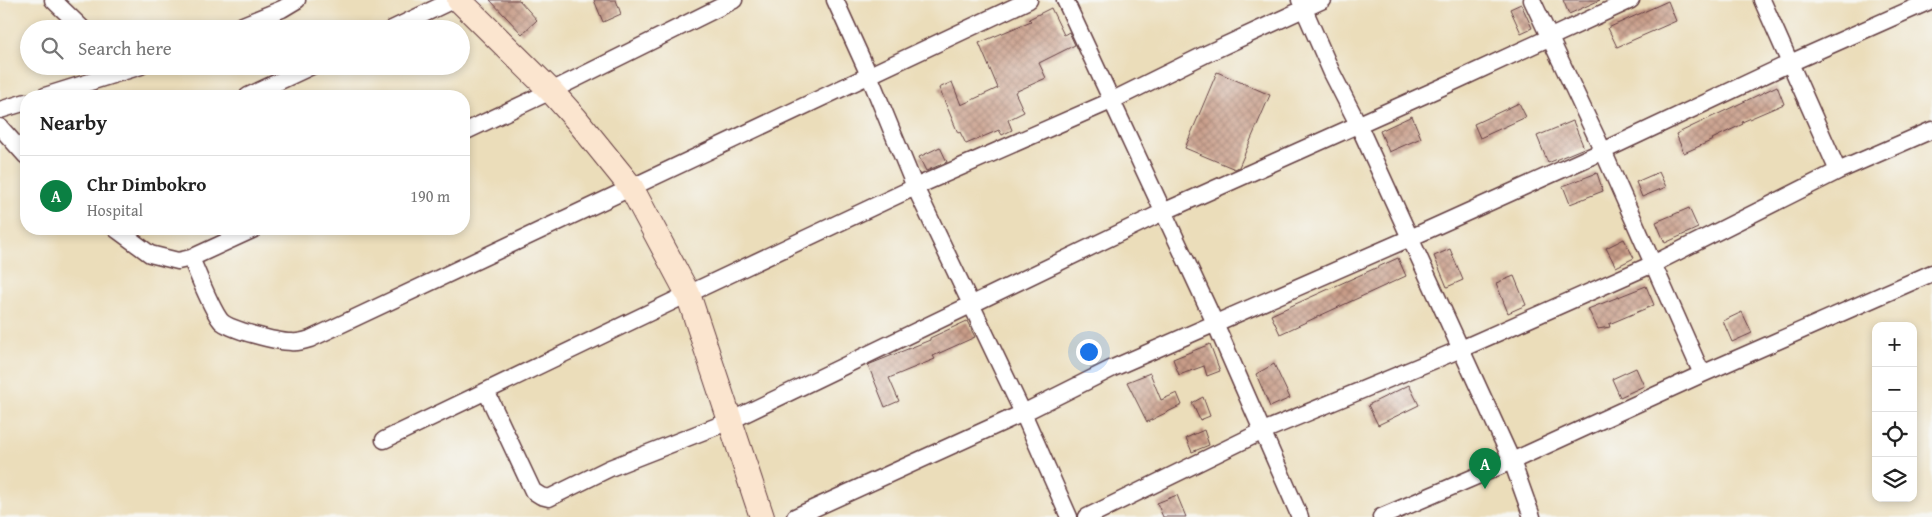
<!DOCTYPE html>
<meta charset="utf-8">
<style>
body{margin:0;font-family:"Gentium Book Plus",serif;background:#f2f2f2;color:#222}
.controls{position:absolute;right:15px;bottom:15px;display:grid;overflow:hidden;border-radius:10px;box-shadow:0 2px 8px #0003}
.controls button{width:45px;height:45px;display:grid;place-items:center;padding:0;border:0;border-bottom:1px solid #e0e0e0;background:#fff;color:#222;font:25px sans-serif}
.you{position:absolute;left:1088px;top:351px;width:18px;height:18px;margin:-12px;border:4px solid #fff;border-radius:50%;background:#1a73e8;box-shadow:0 0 0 8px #1a73e833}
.badge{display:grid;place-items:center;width:32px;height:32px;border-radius:50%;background:#0b8043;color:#fff;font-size:16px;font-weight:700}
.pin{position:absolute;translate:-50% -41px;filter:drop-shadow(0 1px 2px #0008)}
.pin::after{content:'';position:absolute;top:26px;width:18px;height:15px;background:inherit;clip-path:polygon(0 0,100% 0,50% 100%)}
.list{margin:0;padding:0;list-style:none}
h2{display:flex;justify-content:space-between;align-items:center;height:65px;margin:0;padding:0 20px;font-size:21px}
h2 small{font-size:16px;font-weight:400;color:#767676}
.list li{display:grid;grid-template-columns:32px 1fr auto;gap:15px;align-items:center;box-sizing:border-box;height:80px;padding:0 20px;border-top:1px solid #e0e0e0}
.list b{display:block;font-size:19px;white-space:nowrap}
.list p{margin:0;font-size:16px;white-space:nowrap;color:#767676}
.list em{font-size:16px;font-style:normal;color:#767676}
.icon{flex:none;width:28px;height:28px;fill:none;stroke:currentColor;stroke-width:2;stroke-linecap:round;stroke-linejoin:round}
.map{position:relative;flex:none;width:1932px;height:517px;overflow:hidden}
.search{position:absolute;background:#fff;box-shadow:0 2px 8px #0003;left:20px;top:20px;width:450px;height:55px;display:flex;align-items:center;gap:12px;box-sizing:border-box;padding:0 18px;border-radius:28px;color:#767676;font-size:19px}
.panel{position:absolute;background:#fff;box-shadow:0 2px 8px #0003;left:20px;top:90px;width:450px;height:145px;border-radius:20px}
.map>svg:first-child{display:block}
</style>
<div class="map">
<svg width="1932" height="517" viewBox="0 0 1932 517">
<defs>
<pattern id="building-cross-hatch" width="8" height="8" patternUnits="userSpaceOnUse" patternTransform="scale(1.25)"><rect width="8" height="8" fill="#c89c88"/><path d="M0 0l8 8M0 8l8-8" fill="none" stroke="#a47f6f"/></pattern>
</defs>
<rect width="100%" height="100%" fill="#f6f6f2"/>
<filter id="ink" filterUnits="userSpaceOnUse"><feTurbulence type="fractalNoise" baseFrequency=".02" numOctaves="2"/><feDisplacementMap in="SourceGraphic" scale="10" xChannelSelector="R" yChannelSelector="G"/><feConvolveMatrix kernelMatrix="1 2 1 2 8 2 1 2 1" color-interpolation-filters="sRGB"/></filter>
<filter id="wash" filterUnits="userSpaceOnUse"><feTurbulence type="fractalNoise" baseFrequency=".0096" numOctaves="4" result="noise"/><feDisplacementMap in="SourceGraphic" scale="20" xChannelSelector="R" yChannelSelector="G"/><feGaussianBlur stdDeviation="1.12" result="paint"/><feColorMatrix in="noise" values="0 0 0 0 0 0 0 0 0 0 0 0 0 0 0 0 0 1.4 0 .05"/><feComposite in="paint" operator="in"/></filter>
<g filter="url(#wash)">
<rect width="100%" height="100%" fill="#ebddba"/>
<g id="blocks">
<path fill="url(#building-cross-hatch)" d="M490 0H519L537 20 522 34Z
M594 0H616L621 14 603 22Z
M1563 0H1600L1569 14Z
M1668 1 1676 21 1617 47 1608 28Z
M1521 4 1532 28 1521 33 1510 9Z
M1051 8 1064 35 1069 32 1075 45 1039 63 1046 78 1015 92 1024 112 1008 120 1012 130 1002 135 999 130 966 144 960 132 958 133 939 88 952 82 961 105 998 88 979 43 1031 21 1029 19Z
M1217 72 1270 95 1239 167 1235 169 1185 148Z
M1777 86 1784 104 1742 122 1743 124 1712 139 1713 140 1684 153 1676 134Z
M1519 103 1526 117 1480 138 1474 124Z
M1412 116 1421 138 1389 152 1380 131Z
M1573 121 1584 148 1548 163 1537 136Z
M940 147 947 162 926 171 919 157Z
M1659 172 1666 187 1642 197 1636 182Z
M1597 173 1603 191 1570 204 1563 186Z
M1689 208 1698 228 1665 243 1656 222Z
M1624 239 1634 258 1616 267 1606 248Z
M1450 249 1463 280 1447 287 1434 256Z
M1398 258 1406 276 1280 334 1271 315Z
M1514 276 1526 305 1508 313 1496 283Z
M1646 286 1654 305 1609 324 1610 327 1598 329 1588 309Z
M1742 312 1752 333 1732 342 1723 321Z
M967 321 975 337 933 356 935 359 889 378 899 401 885 407 868 365 930 340V338Z
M1210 344 1220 371 1207 376 1204 366 1179 375 1173 359Z
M1274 364 1290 398 1270 407 1256 374Z
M1636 368 1644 386 1620 397 1612 379Z
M1150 373 1161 400 1177 393 1182 405 1147 422 1127 382Z
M1409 385 1419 405 1378 425 1368 405Z
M1203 397 1210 416 1200 420 1192 403Z
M1204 430 1209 445 1192 452 1186 438Z
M1177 495 1186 517H1163L1157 503Z"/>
</g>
</g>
<g filter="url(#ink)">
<use href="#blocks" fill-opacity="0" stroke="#623c40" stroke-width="1"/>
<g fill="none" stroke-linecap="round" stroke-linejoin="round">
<g stroke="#623c40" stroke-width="19">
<path id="minor" d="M53 0 83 29
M835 0 869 75 915 187 1023 413 1069 517
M1065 0 1215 323 1300 517
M1300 0 1332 73 1358 124 1512 461 1532 517
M1532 0 1603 151 1702 374
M1762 0 1838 171
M233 29 282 9 297 0
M392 29 453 0
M45 96 141 66
M248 96 312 66
M0 110 26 102
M0 127 26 156
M464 132 551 91 734 0
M116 229 150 254 178 261 191 258 254 229
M191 258C198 274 211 309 221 321 230 330 278 342 291 342 298 343 304 341 310 339L1029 0
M486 391 533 491 541 496 549 498 610 468 730 421 1163 212 1451 83 1631 0
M384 440 688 294 915 187 1111 101 1204 55 1323 0
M795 517 1023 413 1113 368 1410 238 1603 151 1790 63 1932 0
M1087 517 1263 431 1461 349 1653 264 1838 171 1932 130
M1381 517 1512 461 1702 374 1932 273"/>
</g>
<g stroke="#623c40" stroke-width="26">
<path id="secondary" d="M459 0 551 91 576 119 631 187 688 294 762 517"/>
</g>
<use href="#minor" stroke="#fff" stroke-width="16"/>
<use href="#secondary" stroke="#fbe5cf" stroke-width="24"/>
</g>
</g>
</svg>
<div class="controls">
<button>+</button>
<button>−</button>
<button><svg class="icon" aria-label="locate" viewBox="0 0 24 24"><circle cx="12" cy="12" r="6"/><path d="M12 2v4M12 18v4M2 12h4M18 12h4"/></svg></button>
<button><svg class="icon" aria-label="layers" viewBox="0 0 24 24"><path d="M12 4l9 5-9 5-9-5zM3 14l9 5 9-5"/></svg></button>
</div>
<div class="you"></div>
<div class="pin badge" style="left:1485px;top:489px">A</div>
<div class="search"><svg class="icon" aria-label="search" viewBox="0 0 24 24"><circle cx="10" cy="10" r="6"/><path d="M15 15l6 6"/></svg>Search here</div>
<section class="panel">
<h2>Nearby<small></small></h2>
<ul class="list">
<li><span class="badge">A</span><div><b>Chr Dimbokro</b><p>Hospital</p></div><em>190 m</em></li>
</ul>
</section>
</div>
